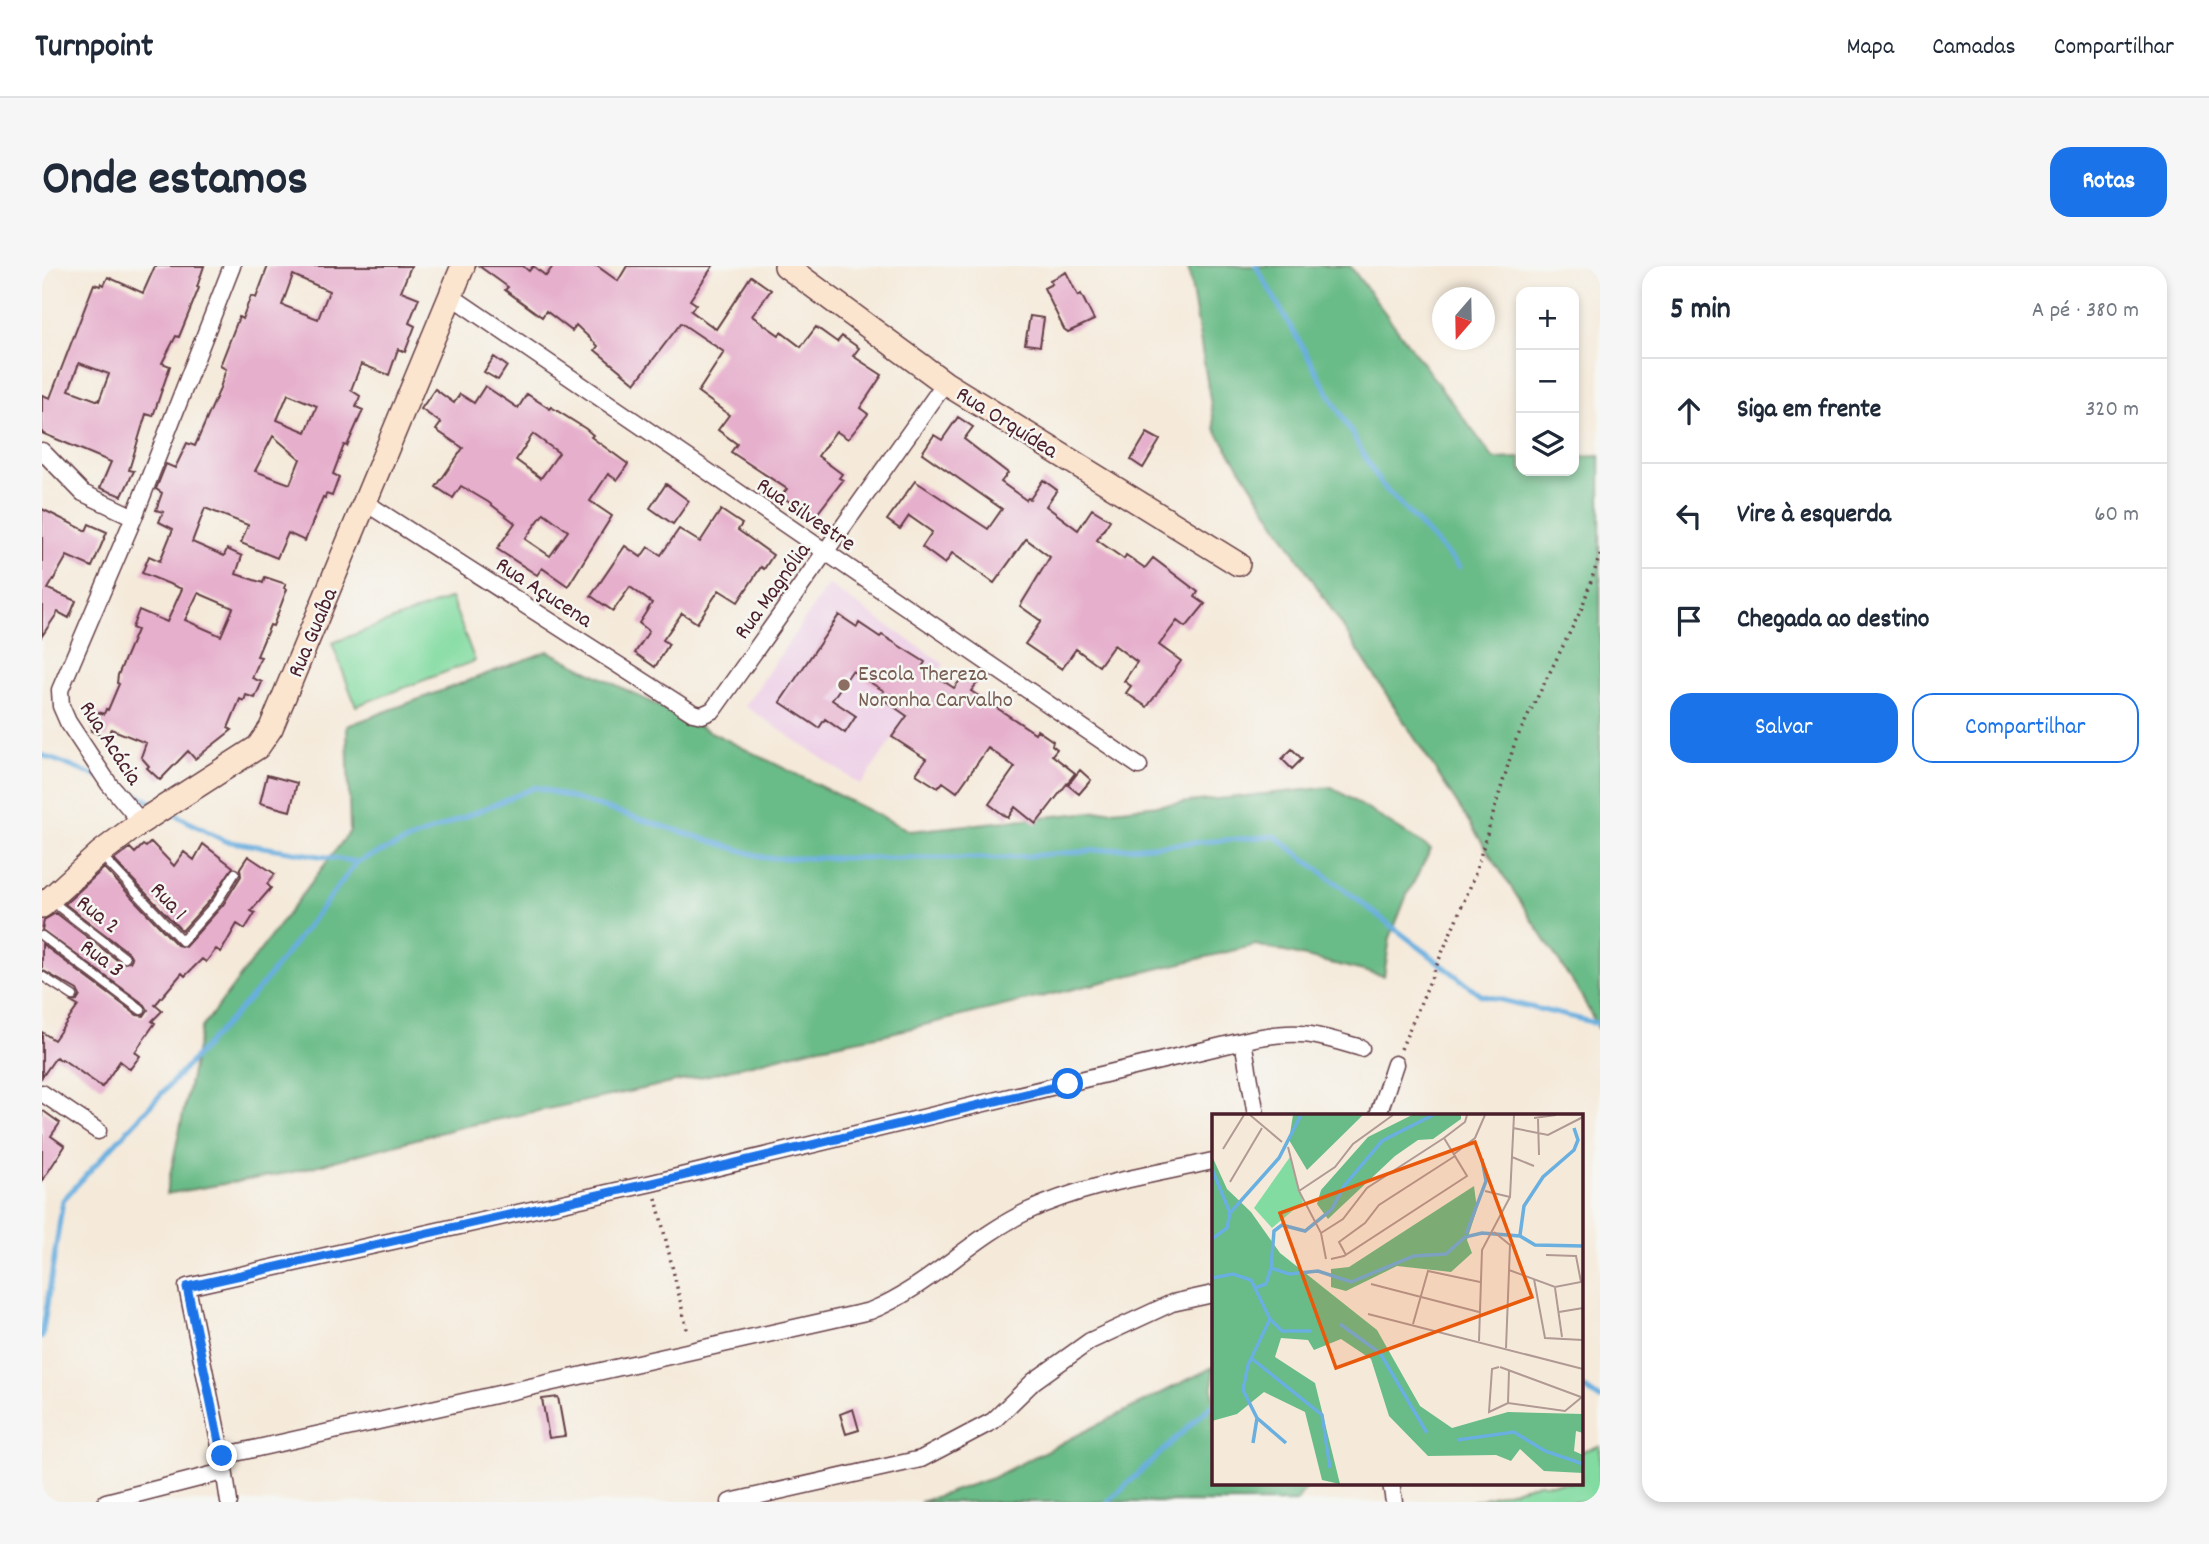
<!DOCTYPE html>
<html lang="pt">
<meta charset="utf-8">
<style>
body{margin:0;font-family:Dekko,sans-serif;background:#f6f6f7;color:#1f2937}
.controls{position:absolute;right:21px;top:21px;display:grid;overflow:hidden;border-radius:14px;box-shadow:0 4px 10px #0003}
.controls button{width:63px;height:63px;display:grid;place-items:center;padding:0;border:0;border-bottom:2px solid #e0e1e3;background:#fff;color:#1f2937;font:35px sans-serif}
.compass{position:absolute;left:1390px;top:21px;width:63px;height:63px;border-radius:50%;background:#fff;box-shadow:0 4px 10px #0003;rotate:200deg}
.stop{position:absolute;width:21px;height:21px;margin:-16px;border:5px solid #1a73e8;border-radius:50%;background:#fff}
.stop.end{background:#1a73e8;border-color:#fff;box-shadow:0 2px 7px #0008}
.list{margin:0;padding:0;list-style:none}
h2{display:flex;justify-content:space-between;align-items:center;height:91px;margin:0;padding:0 28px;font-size:30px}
h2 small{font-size:23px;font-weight:400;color:#747a83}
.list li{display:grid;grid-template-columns:46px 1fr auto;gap:21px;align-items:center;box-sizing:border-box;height:105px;padding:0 28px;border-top:2px solid #e0e1e3}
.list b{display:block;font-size:26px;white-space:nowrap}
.list em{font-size:23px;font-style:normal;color:#747a83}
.actions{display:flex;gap:14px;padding:21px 28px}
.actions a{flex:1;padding:16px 0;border:2px solid #1a73e8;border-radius:21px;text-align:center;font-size:24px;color:#1a73e8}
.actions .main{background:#1a73e8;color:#fff}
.icon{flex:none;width:38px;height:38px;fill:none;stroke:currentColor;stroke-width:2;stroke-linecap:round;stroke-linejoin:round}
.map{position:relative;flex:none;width:1558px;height:1236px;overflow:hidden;border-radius:21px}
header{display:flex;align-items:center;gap:42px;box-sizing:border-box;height:98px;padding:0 35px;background:#fff;border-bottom:2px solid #e0e1e3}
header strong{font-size:33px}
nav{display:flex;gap:38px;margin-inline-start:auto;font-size:24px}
.intro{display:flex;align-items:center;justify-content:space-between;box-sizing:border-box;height:168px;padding:0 42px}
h1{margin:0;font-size:49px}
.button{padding:18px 32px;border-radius:21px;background:#1a73e8;color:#fff;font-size:24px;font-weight:700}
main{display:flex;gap:42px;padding:0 42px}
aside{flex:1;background:#fff;border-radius:21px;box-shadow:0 4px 10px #0003}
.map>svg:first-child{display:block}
</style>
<header>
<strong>Turnpoint</strong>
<nav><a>Mapa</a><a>Camadas</a><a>Compartilhar</a></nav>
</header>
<div class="intro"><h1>Onde estamos</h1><a class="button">Rotas</a></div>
<main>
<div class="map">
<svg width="1558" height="1236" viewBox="0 0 1558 1236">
<rect width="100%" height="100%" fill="#f6f6f2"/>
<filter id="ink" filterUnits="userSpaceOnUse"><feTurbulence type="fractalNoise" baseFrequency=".0143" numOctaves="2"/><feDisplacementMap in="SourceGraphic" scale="14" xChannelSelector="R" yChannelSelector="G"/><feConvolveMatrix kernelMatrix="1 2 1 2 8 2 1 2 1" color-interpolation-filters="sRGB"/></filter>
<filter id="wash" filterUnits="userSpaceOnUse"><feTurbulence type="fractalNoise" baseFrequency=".00686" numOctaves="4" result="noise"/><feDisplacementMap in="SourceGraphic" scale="28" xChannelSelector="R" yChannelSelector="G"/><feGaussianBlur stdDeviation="1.57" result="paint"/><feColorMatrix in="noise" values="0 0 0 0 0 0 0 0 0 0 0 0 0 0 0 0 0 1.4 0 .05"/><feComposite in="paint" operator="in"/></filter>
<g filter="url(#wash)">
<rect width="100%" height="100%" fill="#f5eada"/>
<path fill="#eed0e7" d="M786 319 902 398 819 519 703 440Z"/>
<path fill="#82dba1" stroke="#667d66" stroke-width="2" d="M409 332 433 395 314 440 290 377Z
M1558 1180V1236H1428L1497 1217H1539V1185Z"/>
<path fill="#69bb87" stroke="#5a6d59" stroke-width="2" d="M1146 0H1308L1452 193 1479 192V205H1532V191L1558 190V766L1540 731 1173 163Z
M506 385 868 565 1290 521 1389 583 1365 629 1348 672 1342 710 1214 679 845 768 768 783 667 809 415 862 251 906 124 928 159 763 308 565 305 460Z
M1171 1101V1217H1268L1254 1236H878L950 1212Z"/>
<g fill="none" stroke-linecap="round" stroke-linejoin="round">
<path stroke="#69afdf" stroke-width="5" d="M1214 0 1338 217 1417 301
M0 489 56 511
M75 518 113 538
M128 546 183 575 315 596 494 521 724 592H961L1233 570 1439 729 1558 758
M0 1071 21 934 220 719 315 596
M1539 1120 1558 1133
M1066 1236 1171 1138"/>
</g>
<g id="blocks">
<path fill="#e6afcc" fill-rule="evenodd" d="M113 0H162L155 21 157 22 137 71 134 70 120 97 128 100 111 150 104 148 87 204 92 205 80 230 58 222 69 196 0 167V129L8 132 52 18 58 20 59 17 62 19 66 11 101 27ZM37 97 67 108 57 135 27 124Z
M226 0H369L359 25 377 32 367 57 373 60 363 86 356 83 347 109 319 98 309 124 318 130 314 141 321 144 305 180 302 179 291 208 297 211 290 230 284 228 283 232 281 231 263 275 246 267 235 292 199 277 206 259 163 242 150 276 182 290 185 283 200 290 194 308 221 317 223 311 244 318 242 322 245 323 231 360 228 359 215 390 219 391 210 412 220 416 213 432 204 429 202 435 198 433 186 462 190 464 153 493 146 485 118 514 105 502 107 500 99 491 104 477 69 463 65 472 49 465 57 446 62 448 64 443 66 444 77 418 75 417 76 409 95 364 90 362 97 344 125 356 140 323 100 307 107 290 118 295 131 263 117 256 121 246 114 244 120 227 114 223 124 198 133 202 145 177 153 180 177 125 184 103 178 100 197 51 200 53 209 30 214 32ZM251 9 287 25 276 53 240 39ZM246 128 275 140 264 166 235 154ZM231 170 258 193 248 218 213 205ZM156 327 191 342 179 370 143 354Z
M437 0H481L487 5 491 0 504 10 511 0H555L576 15 585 0H671L648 34 654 38 649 45 674 63 709 10 729 24 710 50 737 69 739 66 759 81 774 61 795 76 800 70 817 82 811 90 840 109 818 142 826 148 806 173 794 165 776 190 800 208 797 212 801 214 772 252 739 230 745 223 689 186 695 178 676 164 687 149 656 126 682 86 639 57 593 117 553 84 556 80 534 59 530 65 504 45 500 51 463 24 466 21Z
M1024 6 1036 30 1039 28 1052 54 1026 66 1022 63 1002 22 1010 18 1008 14Z
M988 50 1002 52 998 80 983 78Z
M452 91 465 100 456 114 442 106Z
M443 120 476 142 485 128 508 143 509 141 544 163 551 169 549 171 586 198 575 214 566 208 548 235 570 250 526 320 500 302 495 309 455 283 473 257 446 236 419 220 411 232 394 221 421 182 394 164 399 157 379 143 393 123 412 137 418 128 432 137ZM491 168 517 187 499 212 474 194ZM502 247 526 265 508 290 483 273Z
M916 151 931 161 922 173 966 207 959 216 984 234 986 232 988 233 1001 214 1015 224 1004 240 1036 264 1050 243 1068 254 1055 274 1082 293 1084 289 1103 302 1111 292 1156 326 1153 331 1163 338 1146 359 1143 361 1135 355 1117 379 1139 395 1105 441 1084 427 1089 420 1082 415 1095 396 1072 379 1057 400 1034 383 1020 403 983 378 999 355 978 340 1008 291 984 273 952 317 910 287 903 298 880 281 890 266 867 250 858 263 845 254 873 215 946 263 960 243 880 187 892 169 900 174Z
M1105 167 1118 174 1101 202 1089 194Z
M624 218 647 235 631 258 608 242Z
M0 243 44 265 47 258 65 266 50 301 25 290 6 323 34 335 27 352 16 346 0 370Z
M679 244 700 258 696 264 731 289 722 303 719 301 696 336 677 324 655 357 640 347 621 374 627 378 613 401 593 387 607 365 597 357 610 337 588 321 571 345 549 330 583 280 599 291 606 281 619 289 637 263 658 276Z
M797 349 815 361 817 357 838 371 840 369 867 386 883 396 880 401 912 422 923 408 936 416 929 425 993 467 995 464 1011 475 1010 479 1015 483 1010 489 1033 507 994 558 973 541 966 552 947 538 973 501 946 482 915 526 901 516 896 522 874 508 884 493 850 471 865 450 838 431 842 425 810 405 790 434 814 450 803 467 783 453 777 462 738 436Z
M1250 483 1260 493 1250 503 1240 493Z
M1038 504 1049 514 1037 528 1026 519Z
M225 509 255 517 248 545 218 537Z
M109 576 132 600 142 586 152 594 161 578 191 601 170 632 140 665 72 594 88 582 93 587 101 579 104 581Z
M206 590 233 608 225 618 229 622 209 645 213 647 203 663 195 658 179 686 174 683 164 696 160 693 143 710 140 707 113 739 120 745 110 755 113 757 93 786 98 790 88 803 78 795 60 821 20 793 19 794 14 791 0 811V766L12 774 36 740 29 736 35 735 38 730 35 724 0 704V678L95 749 102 750 106 744 103 739 0 664 2 654 14 647 79 697 88 696 90 692 87 687 23 638 62 602 135 679 143 681 181 639 199 610 198 602Z
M0 844 18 857 9 870 23 880 0 915Z
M516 1131 523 1170 507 1172 500 1133Z
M811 1143 817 1164 804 1168 798 1148Z"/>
</g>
</g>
<g filter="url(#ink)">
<use href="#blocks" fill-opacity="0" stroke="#643d45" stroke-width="2"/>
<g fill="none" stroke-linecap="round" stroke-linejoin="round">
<g stroke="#643d45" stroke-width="11">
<path id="lane" d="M60 590 140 675 175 636 193 607
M8 634 83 692
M0 670 99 744
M0 710 31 730"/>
</g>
<g stroke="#643d45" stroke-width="19">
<path id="street" d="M409 30 1097 500
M0 185 41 227 92 251
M324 237 651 447 660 449 671 444 903 117
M99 556 67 518 26 456 19 440 18 424 92 251 190 0
M1201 775 1214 849
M0 827 56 865
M1336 849 1353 798
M180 1190 828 1045C887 1021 929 972 986 945 1044 918 1110 909 1171 895
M1349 1217 1352 1236
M64 1236 181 1206
M187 1236 180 1190 145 1021 610 917 1213 772C1260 763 1275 769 1319 782
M688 1236 879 1193 951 1155 992 1115 1048 1075 1130 1037 1171 1028"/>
</g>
<g stroke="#643d45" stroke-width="26">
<path id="secondary" d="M744 0 903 117 1196 298
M0 640 58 587 99 556 216 481 229 462 421 0"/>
</g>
<path stroke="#643d45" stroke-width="3.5" stroke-dasharray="2 5" stroke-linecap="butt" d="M1359 783 1431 614 1473 476 1539 344 1558 289
M614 932 646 1068"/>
<use href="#lane" stroke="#fff" stroke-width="8"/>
<use href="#street" stroke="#fff" stroke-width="16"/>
<use href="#secondary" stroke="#fce5cf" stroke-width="23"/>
</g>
</g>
<g fill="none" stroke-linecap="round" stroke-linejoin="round" filter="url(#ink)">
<path stroke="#1a73e8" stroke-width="9" d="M180 1190 145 1021 610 917 1026 818"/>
</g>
<circle fill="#8d6e63" stroke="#f6f6f2" stroke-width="2.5" cx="802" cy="419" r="7"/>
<g text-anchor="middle" stroke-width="5" stroke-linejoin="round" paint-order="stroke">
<g font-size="23" fill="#4a1f2b" stroke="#f6f6f2">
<text transform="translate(966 155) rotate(32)" y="8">Rua Orquídea</text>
<text transform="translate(765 247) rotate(34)" y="8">Rua Silvestre</text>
<text transform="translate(729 324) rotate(-54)" y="8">Rua Magnólia</text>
<text transform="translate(503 325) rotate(33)" y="8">Rua Açucena</text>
<text transform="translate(269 366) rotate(-67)" y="8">Rua Guaíba</text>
<text transform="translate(70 476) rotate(57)" y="8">Rua Acácia</text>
<text transform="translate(128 634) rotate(47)" y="8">Rua 1</text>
<text transform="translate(57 647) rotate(38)" y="8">Rua 2</text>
<text transform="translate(61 691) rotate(37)" y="8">Rua 3</text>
</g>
<g font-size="23" fill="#785e54" stroke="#f6f6f2" text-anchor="start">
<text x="816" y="414">Escola Thereza<tspan x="816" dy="26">Noronha Carvalho</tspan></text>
</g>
</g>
<g transform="translate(1170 848)">
<rect width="371" height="371" fill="#f5eada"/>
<path d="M78 43 91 88 60 114 42 94Z" fill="#82dba1"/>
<path d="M81 1H151L95 56 77 26ZM200 1H249V5L221 25 206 26 183 42 116 105 105 90 109 76 156 23ZM0 42 15 75 39 98 68 139 165 216 208 292 240 314 296 298 371 300V319L364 317 362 337 371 341V359L332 357 308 335 299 347 284 341 216 342 177 302 159 245 129 225 102 236 96 226 69 224 63 243 103 269 128 370 110 366 93 298 52 278 25 300 0 307ZM262 72 265 95 255 126 260 139 239 158 185 152 134 177 119 173V155L137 153Z" fill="#69bb87"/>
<path fill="none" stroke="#69afdf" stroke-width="3.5" d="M0 55 18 99 15 114 0 125M18 99 67 44 89 1M254 120 274 67 270 45M308 121 312 92 331 63 362 36 366 26 362 14M59 154 77 160 106 157 139 168 202 142 234 140 253 123 270 119 308 122 323 131 371 132M0 164 21 160 39 166 58 205 70 217H99M43 174 54 170 59 154 62 117 70 111 93 117 120 95 132 72 170 27 221 1M128 210 168 239 215 319M39 244 110 301 118 354M45 304 74 329M245 326 302 318 333 337 371 350M41 329 45 304 31 276 36 251 58 205"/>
<path fill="none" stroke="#b19994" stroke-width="2" d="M38 1 70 28M322 4 344 1M326 5 327 41M301 14 336 21 371 3M76 33 87 77 109 119 114 145M11 35 32 1M242 40 263 24 273 1M300 43 322 52M18 68 50 14M87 77 123 53 141 30 181 1M273 77 298 83M282 118 298 131 294 234M109 119 131 105 155 74 232 24 253 8 255 1M134 141 127 128 153 109 167 91 243 42M119 145 132 142 255 62 232 24M297 156 343 173 369 168 364 142 334 141M322 165 333 224 371 226M159 170 267 198M343 174 350 223M347 198 371 194M156 200 371 255M201 210 216 157 268 168M267 227 270 136 298 83 302 1M287 253 280 255 277 298 296 289 353 297 370 283M288 253 369 283M296 289 297 256"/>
<path fill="#e8590c" fill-opacity="0.15" stroke="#e8590c" stroke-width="3.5" d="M263 28 320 183 124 254 68 99Z"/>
<rect width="371" height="371" fill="none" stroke="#4a1f2b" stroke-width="3.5"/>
</g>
</svg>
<div class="controls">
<button>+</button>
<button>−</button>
<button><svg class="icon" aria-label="layers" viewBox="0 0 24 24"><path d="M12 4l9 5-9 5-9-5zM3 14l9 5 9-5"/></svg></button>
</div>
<svg class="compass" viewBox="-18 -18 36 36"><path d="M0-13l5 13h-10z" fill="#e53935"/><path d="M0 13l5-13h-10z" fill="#747a83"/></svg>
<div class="stop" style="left:1026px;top:818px"></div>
<div class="stop end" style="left:180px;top:1190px"></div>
</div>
<aside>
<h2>5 min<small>A pé · 380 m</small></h2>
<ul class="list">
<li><svg class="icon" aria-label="ahead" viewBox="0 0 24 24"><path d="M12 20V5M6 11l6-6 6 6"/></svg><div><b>Siga em frente</b></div><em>320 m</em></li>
<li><svg class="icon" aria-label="left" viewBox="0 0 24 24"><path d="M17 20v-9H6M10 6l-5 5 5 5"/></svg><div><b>Vire à esquerda</b></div><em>60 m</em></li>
<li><svg class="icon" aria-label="arrive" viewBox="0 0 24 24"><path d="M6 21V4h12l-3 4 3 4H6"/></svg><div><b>Chegada ao destino</b></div></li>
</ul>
<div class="actions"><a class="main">Salvar</a><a>Compartilhar</a></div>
</aside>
</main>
